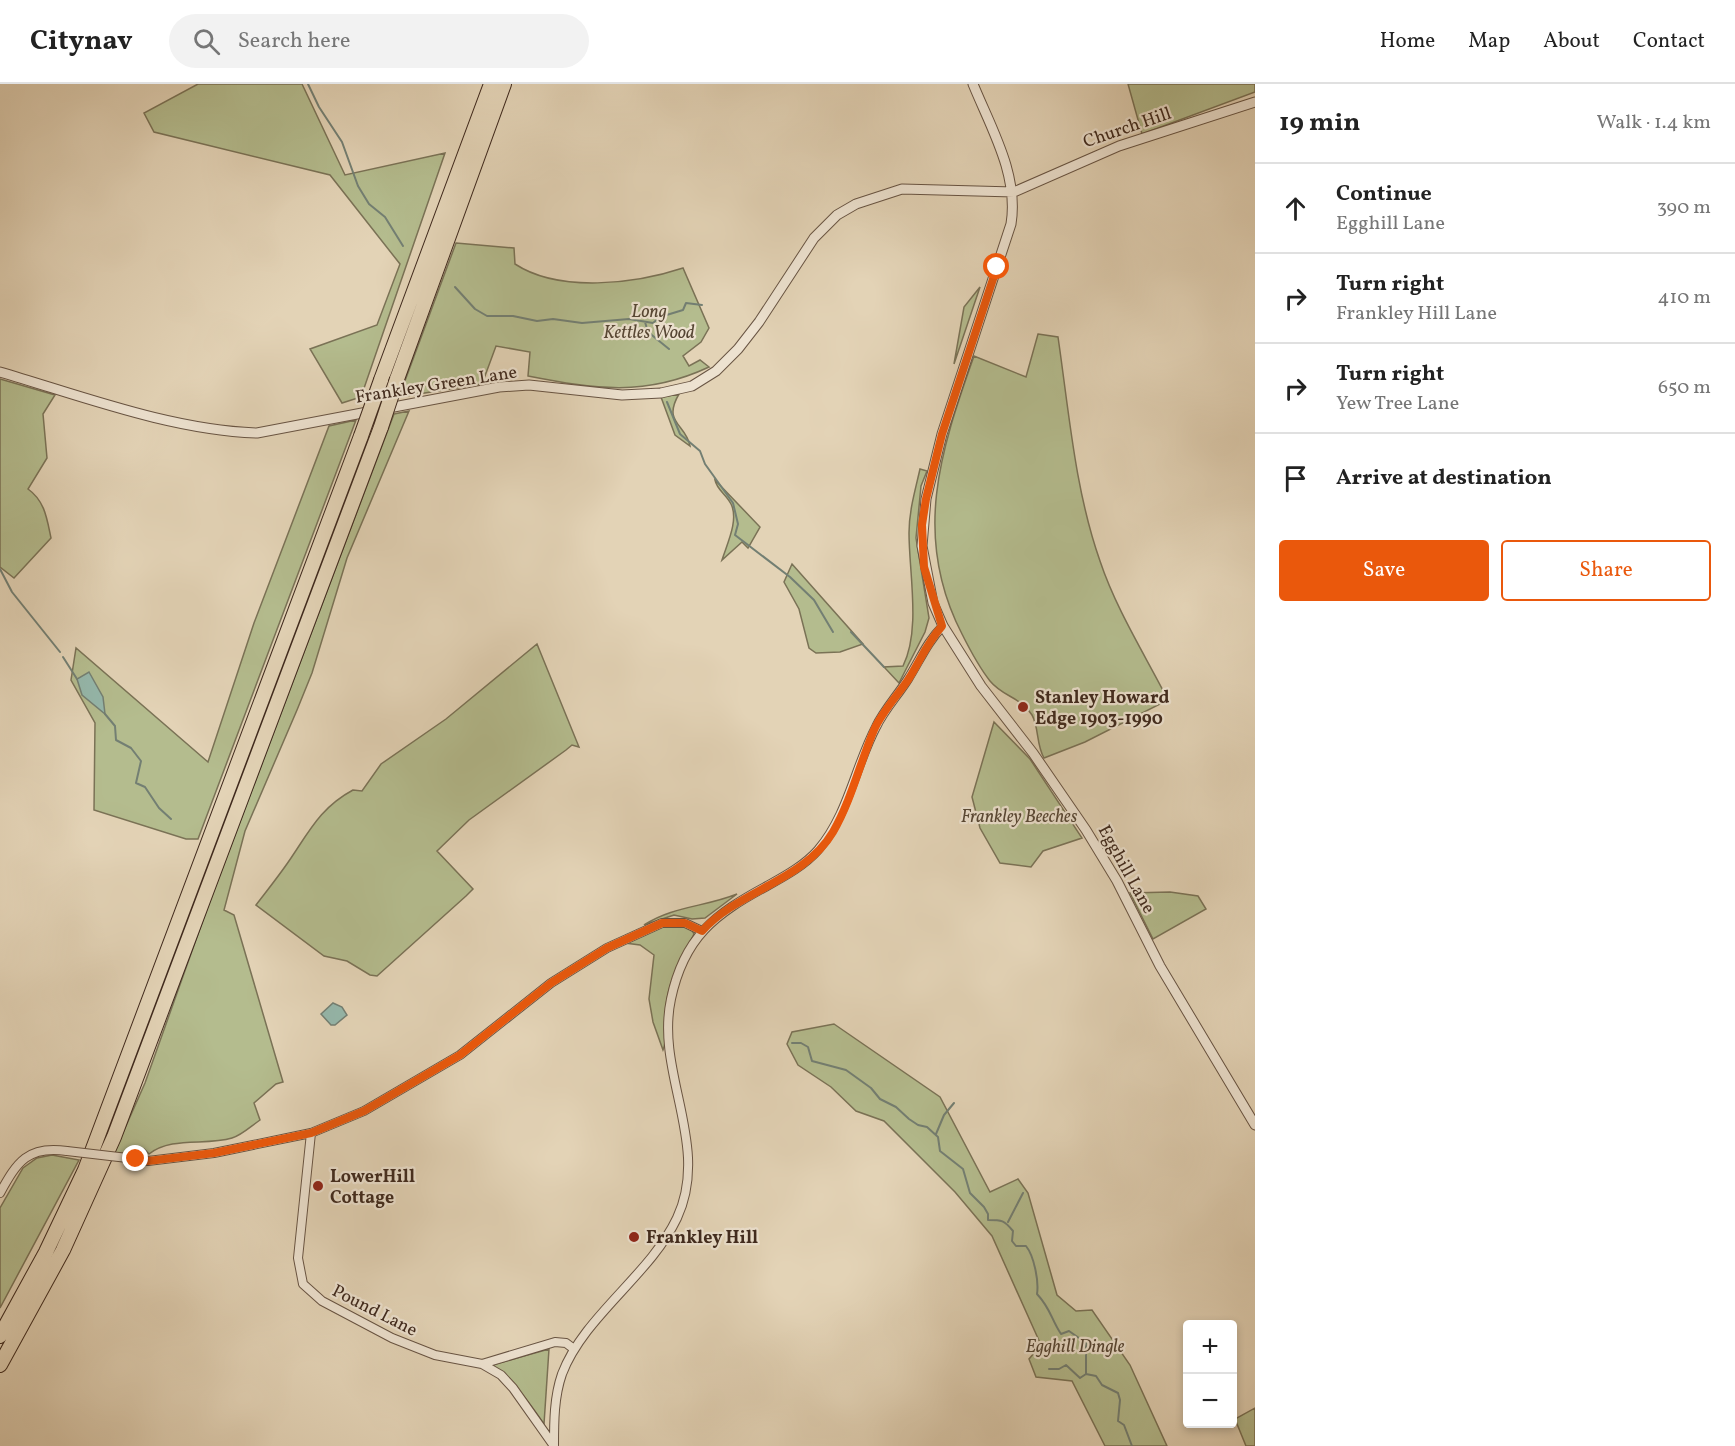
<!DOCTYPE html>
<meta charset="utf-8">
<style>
body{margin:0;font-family:Vollkorn,serif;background:#f2f2f2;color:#222}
.controls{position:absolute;right:18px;bottom:18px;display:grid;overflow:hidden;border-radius:6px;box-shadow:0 3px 9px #0003}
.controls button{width:54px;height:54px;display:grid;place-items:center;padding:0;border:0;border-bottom:2px solid #e0e0e0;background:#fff;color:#222;font:30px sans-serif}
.stop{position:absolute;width:18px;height:18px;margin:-14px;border:4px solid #ea580c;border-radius:50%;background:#fff}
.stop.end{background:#ea580c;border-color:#fff;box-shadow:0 2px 6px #0008}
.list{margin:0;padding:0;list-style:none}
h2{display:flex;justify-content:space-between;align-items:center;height:78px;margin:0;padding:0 24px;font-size:26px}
h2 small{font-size:20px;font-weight:400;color:#767676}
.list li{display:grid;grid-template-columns:39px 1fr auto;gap:18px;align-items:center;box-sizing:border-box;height:90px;padding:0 24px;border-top:2px solid #e0e0e0}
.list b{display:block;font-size:22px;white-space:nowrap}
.list p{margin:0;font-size:20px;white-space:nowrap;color:#767676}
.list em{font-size:20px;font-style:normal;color:#767676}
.actions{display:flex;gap:12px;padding:18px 24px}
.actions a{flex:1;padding:14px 0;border:2px solid #ea580c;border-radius:6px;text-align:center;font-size:21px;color:#ea580c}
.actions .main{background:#ea580c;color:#fff}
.icon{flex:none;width:33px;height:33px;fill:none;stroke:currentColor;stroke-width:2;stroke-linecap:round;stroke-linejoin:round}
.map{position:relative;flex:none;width:1255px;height:1362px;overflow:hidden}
header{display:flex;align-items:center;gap:36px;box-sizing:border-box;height:84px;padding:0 30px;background:#fff;border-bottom:2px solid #e0e0e0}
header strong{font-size:28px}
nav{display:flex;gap:33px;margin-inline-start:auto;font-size:21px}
.search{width:420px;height:54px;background:#f2f2f2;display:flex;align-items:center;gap:15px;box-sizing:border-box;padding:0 21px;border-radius:33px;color:#767676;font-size:22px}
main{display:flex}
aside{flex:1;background:#fff}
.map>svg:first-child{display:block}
</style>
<header>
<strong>Citynav</strong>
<div class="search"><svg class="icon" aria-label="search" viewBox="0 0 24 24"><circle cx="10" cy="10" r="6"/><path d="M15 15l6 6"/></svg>Search here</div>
<nav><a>Home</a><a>Map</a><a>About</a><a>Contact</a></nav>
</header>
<main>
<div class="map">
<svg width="1255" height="1362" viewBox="0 0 1255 1362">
<rect width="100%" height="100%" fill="#e3d3b6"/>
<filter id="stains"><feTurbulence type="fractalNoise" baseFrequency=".00333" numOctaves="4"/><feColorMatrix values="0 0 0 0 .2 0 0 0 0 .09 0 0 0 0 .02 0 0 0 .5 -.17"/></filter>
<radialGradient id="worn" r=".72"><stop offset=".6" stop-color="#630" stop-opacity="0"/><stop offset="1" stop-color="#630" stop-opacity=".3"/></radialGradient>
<path fill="#b4bc8e" stroke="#7a7256" stroke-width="1.5" d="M198 0H302L345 91 445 69 361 313 342 319 310 265 377 241 400 180 330 91 154 48 144 29Z
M1128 0H1255V8L1142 50Z
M456 159 514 164 515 180C559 209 635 200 683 184L709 244 701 258 683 272 689 282 700 276 709 283C645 313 595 305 528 292L530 268 496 262 482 300 399 313Z
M980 203 954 280 964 223Z
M1038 250 1058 253C1069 328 1075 406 1100 477 1116 525 1145 571 1168 616L1085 658 1044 674C1036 660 1039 643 1032 631 1021 613 1003 613 990 597 979 583 970 566 962 550 912 453 940 368 974 272L1026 293Z
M0 295 55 311 43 330 47 374 28 405C45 417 47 435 51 454L14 494 0 483Z
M679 310C662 339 686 340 690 362L675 351 661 313Z
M409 327 347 474 312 589 297 626 245 747 224 826 234 831 283 998 276 1000 254 1019 260 1036C251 1042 242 1051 232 1054 205 1062 172 1052 149 1070L144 1065 133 1072 114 1069 145 999 208 822 394 330Z
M356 336 198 755H186L94 726 95 639 71 596 76 564 208 678 254 539 329 342Z
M920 385 927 387 921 402 916 454 929 534 925 548 899 599 884 583 903 582C921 546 909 489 909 449 909 427 915 407 920 385Z
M715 396 760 443 748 464 742 458 722 476C727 460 739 436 731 420 726 410 717 406 715 396Z
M792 480 863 560 840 568 816 569 809 564 799 525 784 498Z
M537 560 579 663 572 661 566 666 469 736 437 767 473 805 466 812 377 892 370 891 347 877 324 872 256 821C269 804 282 788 293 771 311 744 323 722 353 706L362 707 381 680 446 635Z
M994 638 1030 675 1082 754 1043 767 1031 783 1000 779 980 744 972 713Z
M1170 808 1198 812 1206 825 1153 855 1130 809Z
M737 810 705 834 692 835 674 831 644 841C673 822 705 823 737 810Z
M668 842 690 843 694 850C683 872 671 891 667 915 664 931 669 952 663 966L653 938 649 915 654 871 640 861 625 859 650 846Z
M834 940 940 1013 990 1108 1018 1095 1028 1109 1057 1211 1076 1227 1092 1226 1130 1281 1167 1362H1105L1072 1297 1036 1293 1029 1275 1041 1261 992 1152 955 1108 884 1037 856 1027 831 1003 798 981 787 960 792 948Z
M52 1071 79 1076 0 1224V1124L23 1084 37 1074Z
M549 1265 544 1340C529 1318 513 1296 492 1281Z
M1255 1324V1362H1246L1235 1335Z"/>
<path fill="#95b8ac" stroke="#737f73" stroke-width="1.5" d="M89 588 103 613 105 630 82 611 77 595Z
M333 919 342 923 347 931 335 941H331L321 930Z"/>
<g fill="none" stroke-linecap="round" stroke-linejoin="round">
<path stroke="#737f73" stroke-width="2" d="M308 0 319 23 342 58 358 102 369 120 385 133 403 162
M455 203 475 225 487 232H513L537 237 553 235 582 239 629 235 653 239 660 233 683 226 686 219 702 221
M645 238 648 248 669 265
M667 318 680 350 700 367 705 380 733 419 738 440 735 451 790 493 814 516 833 548
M0 485 12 508 60 568
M851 548 884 583
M63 573 77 595
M105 630 115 642 116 656 131 664 141 677 136 699 145 703 159 724 171 735
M792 959H801L808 963 812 977 846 986 871 1004 880 1015 896 1023 909 1035 918 1041 927 1043 938 1053 940 1067 963 1085 970 1109 984 1123 988 1130V1136C1002 1136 1004 1136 1013 1147L1012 1157 1016 1162H1026C1034 1172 1039 1197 1037 1210 1051 1225 1051 1235 1061 1250L1069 1247 1086 1259V1290L1096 1292 1102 1301 1118 1309 1120 1316 1118 1337 1124 1341 1132 1362
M936 1050 944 1031 954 1019
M1008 1138 1023 1109
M1049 1285H1059L1066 1281 1080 1294 1086 1290"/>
<g stroke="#685443" stroke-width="10">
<path id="minor" d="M311 1049 298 1174 303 1200 322 1217 392 1254 435 1271 482 1280 501 1291 513 1304 554 1362
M136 1075 148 1077 214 1069 311 1049 364 1027 460 971 551 899 607 864 662 839H685L702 847
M0 1109C17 1078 28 1061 67 1067
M482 1280 555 1258 566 1259 574 1265
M554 1362C554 1338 554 1313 562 1290 584 1232 650 1191 677 1134 711 1061 655 989 671 915 684 853 715 830 767 802 785 792 805 781 818 766 848 731 855 683 876 643 884 626 898 611 908 595 920 576 927 558 943 542"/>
</g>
<g stroke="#685443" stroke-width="11">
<path id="tertiary" d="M973 0C991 44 1019 91 1011 140L942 350 926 415 922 462 933 519 943 542 981 602 1033 669 1086 746 1117 797 1160 882 1255 1041
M0 288C82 312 171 346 257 349L499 303 529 301 622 311 661 309 692 302 716 287 738 265 759 238 814 154 837 131 856 120 902 105 1014 108 1119 62 1255 18"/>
</g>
<g stroke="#3f291d" stroke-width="16">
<path id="motorway" d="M397 295 504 0
M381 296 491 0
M0 1252 46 1168 85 1086 361 352
M0 1281 63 1166 114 1053 381 343"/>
</g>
<use href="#minor" stroke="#ede2d0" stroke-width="8"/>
<use href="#tertiary" stroke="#ede2d0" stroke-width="9"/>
<use href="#motorway" stroke="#e3d3b6" stroke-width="14"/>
<g stroke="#685443" stroke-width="10" stroke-linecap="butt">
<path id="minor-bridge" d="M67 1067 136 1075"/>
</g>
<g stroke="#3f291d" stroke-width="16" stroke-linecap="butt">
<path id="motorway-bridge" d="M381 343 397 295
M361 352 381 296"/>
</g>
<use href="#minor-bridge" stroke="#ede2d0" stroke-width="8"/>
<use href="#motorway-bridge" stroke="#e3d3b6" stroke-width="14"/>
</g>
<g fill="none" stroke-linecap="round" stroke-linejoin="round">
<path stroke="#ea580c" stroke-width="8" d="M136 1075 148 1077 214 1069 311 1049 364 1027 460 971 551 899 607 864 662 839H685L702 847C739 806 804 797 833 748 851 717 860 679 874 646 882 628 897 612 908 596 920 577 927 559 942 542L924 483 922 441 926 415 942 350 997 183"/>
</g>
<g fill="#8f2418" stroke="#ede2d0" stroke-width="2">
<circle cx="1023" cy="623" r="6"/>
<circle cx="318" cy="1102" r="6"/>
<circle cx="634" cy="1153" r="6"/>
</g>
<g text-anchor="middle" stroke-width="4.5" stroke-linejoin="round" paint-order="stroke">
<g font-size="18" fill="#3f291d" stroke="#ede2d0">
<text transform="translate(1127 43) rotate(-19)" y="6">Church Hill</text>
<text transform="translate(436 300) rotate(-9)" y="6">Frankley Green Lane</text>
<text transform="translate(1127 785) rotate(61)" y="6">Egghill Lane</text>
<text transform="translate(375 1226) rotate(27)" y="6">Pound Lane</text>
</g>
<g font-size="18" font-style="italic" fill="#564634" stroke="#ede2d0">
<text x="649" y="233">Long<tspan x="649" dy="21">Kettles Wood</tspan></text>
<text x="1019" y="738">Frankley Beeches</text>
<text x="1075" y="1268">Egghill Dingle</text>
</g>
<g font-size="18" font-weight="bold" fill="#3f291d" stroke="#ede2d0" text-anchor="start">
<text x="1035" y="619">Stanley Howard<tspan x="1035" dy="21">Edge 1903-1990</tspan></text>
<text x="330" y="1098">LowerHill<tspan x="330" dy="21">Cottage</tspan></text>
<text x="646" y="1159">Frankley Hill</text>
</g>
</g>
<rect width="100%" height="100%" filter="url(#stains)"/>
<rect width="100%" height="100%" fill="url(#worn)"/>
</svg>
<div class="controls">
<button>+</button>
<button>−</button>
</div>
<div class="stop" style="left:997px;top:183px"></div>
<div class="stop end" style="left:136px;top:1075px"></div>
</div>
<aside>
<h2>19 min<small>Walk · 1.4 km</small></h2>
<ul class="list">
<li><svg class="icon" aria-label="ahead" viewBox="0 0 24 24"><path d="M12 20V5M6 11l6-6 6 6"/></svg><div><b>Continue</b><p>Egghill Lane</p></div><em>390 m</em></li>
<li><svg class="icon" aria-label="right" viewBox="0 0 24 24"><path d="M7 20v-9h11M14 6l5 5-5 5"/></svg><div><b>Turn right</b><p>Frankley Hill Lane</p></div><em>410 m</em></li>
<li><svg class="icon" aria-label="right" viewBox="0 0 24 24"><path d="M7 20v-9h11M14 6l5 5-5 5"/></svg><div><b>Turn right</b><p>Yew Tree Lane</p></div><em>650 m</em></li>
<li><svg class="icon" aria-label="arrive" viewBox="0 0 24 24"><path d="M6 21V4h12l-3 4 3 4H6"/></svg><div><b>Arrive at destination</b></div></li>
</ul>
<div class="actions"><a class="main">Save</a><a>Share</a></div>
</aside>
</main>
